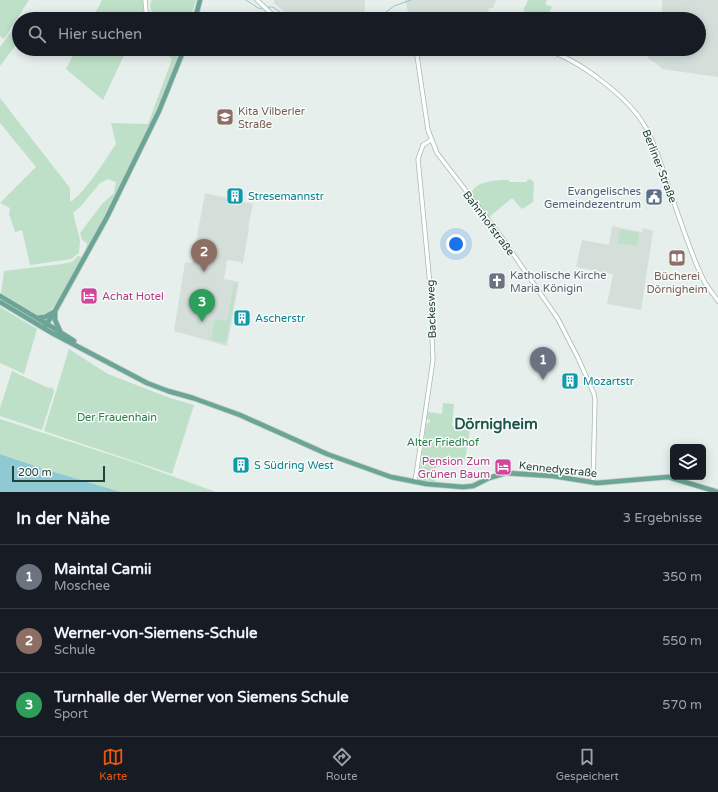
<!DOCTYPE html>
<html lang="de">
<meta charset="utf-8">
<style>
body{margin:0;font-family:"Varela Round",sans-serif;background:#20242c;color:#f1f3f6}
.controls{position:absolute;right:12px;bottom:12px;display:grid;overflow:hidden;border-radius:6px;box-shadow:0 2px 10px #0003}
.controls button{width:36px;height:36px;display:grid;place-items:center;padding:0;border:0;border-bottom:1px solid #363941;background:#171b24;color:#f1f3f6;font:20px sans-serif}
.scale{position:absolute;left:12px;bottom:10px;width:93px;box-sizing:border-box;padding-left:4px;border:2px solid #24423a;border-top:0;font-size:11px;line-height:14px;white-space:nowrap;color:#24423a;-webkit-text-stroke:3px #f7fbf9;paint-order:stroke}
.you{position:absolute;left:456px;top:244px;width:14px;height:14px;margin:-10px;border:3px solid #fff;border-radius:50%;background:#1a73e8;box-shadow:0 0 0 6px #1a73e833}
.badge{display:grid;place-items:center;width:26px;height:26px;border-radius:50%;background:#ea580c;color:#fff;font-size:13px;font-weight:700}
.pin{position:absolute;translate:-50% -33px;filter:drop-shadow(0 1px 2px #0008)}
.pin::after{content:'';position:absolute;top:21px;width:14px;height:12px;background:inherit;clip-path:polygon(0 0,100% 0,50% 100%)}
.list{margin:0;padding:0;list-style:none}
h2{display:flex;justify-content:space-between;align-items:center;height:52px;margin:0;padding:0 16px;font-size:17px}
h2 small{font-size:13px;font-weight:400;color:#9ea1a6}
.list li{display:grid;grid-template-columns:26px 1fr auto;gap:12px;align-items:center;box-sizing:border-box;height:64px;padding:0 16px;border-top:1px solid #363941}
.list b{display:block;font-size:15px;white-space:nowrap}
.list p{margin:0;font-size:13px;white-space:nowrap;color:#9ea1a6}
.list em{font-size:13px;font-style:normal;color:#9ea1a6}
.icon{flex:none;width:22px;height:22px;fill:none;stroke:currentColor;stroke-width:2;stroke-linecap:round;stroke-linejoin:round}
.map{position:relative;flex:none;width:718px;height:492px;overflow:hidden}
.search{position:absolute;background:#171b24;box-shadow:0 2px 10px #0003;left:12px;right:12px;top:12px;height:44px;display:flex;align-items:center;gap:10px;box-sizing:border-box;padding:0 14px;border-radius:22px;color:#9ea1a6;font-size:15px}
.sheet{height:244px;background:#171b24}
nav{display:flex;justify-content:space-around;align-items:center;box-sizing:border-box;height:56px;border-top:1px solid #363941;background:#171b24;font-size:11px;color:#9ea1a6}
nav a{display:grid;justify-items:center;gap:2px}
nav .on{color:#ea580c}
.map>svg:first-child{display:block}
</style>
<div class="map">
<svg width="718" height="492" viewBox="0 0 718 492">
<rect width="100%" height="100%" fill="#e6efeb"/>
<path fill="#d4dfda" d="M274 0H365L364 19 292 18 274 3Z
M405 0H496L493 8H489L486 19H410Z
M662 0H718V77L662 69 657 64 647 58 651 49H699V19H662Z
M205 193 253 204 248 227 249 229 243 263 241 264V262L227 260 224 279 239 282 227 346 174 331 185 262 192 263Z
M612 226 642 232 643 228 651 230 653 232 641 310 607 304 613 274 576 267 582 240 609 245Z"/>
<path fill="#bfe0c8" d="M0 0H29L4 39 0 36Z
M102 0H143V11L145 19H92Z
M152 0H196L190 19H153L150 4Z
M528 0H547L545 4 552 7 546 19H540L523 11Z
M15 26 19 29V41L0 66V47Z
M76 49H130L128 54 125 53 103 100 66 69Z
M154 49H172L177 53V59C152 124 120 186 87 248H86L87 243 82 240 80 233 102 204 114 193 116 182 108 179 100 183 81 206 73 213 80 240 79 253 71 259 30 265 22 230 15 232 9 214 10 208 0 203 36 167 0 123V98L70 188V202C87 191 104 161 116 144L111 123 148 124 172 59 165 52Z
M531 179 534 183 533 202 522 209 512 198 489 217 471 195C474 180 498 180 509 180V182H527V180Z
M620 229 639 233 637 246 618 243Z
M78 256 82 257C75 270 57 306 47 314 44 316 42 316 38 315L1 293 4 271 62 264 72 262Z
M234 284H237L226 343 211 340 215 319 227 321Z
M0 307 37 329 24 374 0 363Z
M69 349 108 374 170 398 194 405 172 474 44 431Z
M12 371 46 387 53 388 54 392 42 430 0 416V408Z
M443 403 454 404 452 426C458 427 462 430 470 430L465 460 455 459V460H441V467H436L435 482 420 480 419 476 426 425 427 423H429L430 420 427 419 428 412 442 414Z
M0 419 136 463 216 492H121L41 468 0 454Z"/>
<path fill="#8ec9d4" d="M0 454 41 468 121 492H0Z"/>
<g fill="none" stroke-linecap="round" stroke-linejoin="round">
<path stroke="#8ec9d4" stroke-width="1" d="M246 0 258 8 262 9
M268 7H273L289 19
M377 19 394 6 411 0"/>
<g stroke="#a8b8b2" stroke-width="5">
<path id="minor" d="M145 0 146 11 148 19
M257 0 277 19
M416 49 428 130 437 153 500 235 558 319 578 358 594 394 595 400 593 483
M544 49C578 59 629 97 646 128 654 142 659 158 664 173 675 205 685 237 698 268L705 283 718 301
M415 482 433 360 430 285 418 159 423 145 431 140"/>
</g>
<g stroke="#c2cac8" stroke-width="6">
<path id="major" d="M195 19 200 0
M0 296 52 327 74 341
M0 302 52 333 147 383 168 391 193 398 240 415 327 454 391 477 427 484 463 487 473 486 489 478 506 473 553 476 597 483 668 477 718 492
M55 311V320L60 331
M37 318 45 317 54 312
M44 328 55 311 107 217 159 111 184 49"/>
</g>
<use href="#minor" stroke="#fff" stroke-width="3.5"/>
<use href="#major" stroke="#6aa596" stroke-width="4.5"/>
</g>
<defs>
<g id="school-square" transform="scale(0.9)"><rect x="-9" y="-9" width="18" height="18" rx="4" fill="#8d6e63" stroke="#f7fbf9"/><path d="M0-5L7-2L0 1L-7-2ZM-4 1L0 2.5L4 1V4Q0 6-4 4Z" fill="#fff"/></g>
<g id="building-square" transform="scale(0.9)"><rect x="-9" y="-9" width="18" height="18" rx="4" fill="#0f9aa8" stroke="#f7fbf9"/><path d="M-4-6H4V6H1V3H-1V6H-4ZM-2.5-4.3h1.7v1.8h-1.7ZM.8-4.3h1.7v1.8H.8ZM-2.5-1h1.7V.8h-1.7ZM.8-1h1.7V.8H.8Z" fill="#fff"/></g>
<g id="civic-square" transform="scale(0.9)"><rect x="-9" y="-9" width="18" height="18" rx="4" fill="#5c6f8a" stroke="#f7fbf9"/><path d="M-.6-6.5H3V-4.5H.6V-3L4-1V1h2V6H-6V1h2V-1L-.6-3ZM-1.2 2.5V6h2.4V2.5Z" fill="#fff"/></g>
<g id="library-square" transform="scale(0.9)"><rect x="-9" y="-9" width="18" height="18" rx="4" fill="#8d6e63" stroke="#f7fbf9"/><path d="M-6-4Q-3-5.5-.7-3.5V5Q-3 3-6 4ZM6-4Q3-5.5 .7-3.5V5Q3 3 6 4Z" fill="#fff"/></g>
<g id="church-square" transform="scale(0.9)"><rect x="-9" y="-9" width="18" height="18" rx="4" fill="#6b7280" stroke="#f7fbf9"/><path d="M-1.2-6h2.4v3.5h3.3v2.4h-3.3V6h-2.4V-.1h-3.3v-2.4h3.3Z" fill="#fff"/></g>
<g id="hotel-square" transform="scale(0.9)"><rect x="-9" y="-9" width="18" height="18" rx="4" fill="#d1479c" stroke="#f7fbf9"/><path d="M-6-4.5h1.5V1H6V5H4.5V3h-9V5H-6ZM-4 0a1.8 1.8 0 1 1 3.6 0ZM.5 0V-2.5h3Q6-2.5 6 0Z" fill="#fff"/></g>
</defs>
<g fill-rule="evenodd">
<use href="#school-square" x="225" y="117"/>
<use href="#building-square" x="235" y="196"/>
<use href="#civic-square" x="654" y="197"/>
<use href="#library-square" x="677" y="258"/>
<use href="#church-square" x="497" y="281"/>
<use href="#hotel-square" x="89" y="296"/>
<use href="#building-square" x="242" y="318"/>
<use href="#building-square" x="570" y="381"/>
<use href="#building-square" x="241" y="465"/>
<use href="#hotel-square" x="503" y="467"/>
</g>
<g text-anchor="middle" stroke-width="3" stroke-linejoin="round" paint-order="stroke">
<g font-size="11" fill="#785e54" stroke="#f7fbf9" text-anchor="start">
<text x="238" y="115">Kita Vilberler<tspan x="238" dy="13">Straße</tspan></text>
<text x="677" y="280" text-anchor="middle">Bücherei<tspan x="677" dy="13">Dörnigheim</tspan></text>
</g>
<g font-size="11" fill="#24423a" stroke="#f7fbf9">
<text transform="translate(660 166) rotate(69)" y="4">Berliner Straße</text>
<text transform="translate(489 223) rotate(53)" y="4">Bahnhofstraße</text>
<text transform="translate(431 309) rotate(-92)" y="4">Backesweg</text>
<text transform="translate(558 469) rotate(6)" y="4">Kennedystraße</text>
</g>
<g font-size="11" fill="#4e5e75" stroke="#f7fbf9" text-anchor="end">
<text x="641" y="195">Evangelisches<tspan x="641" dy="13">Gemeindezentrum</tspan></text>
</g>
<g font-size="11" fill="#0d838f" stroke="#f7fbf9" text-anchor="start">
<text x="248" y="200">Stresemannstr</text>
<text x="255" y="322">Ascherstr</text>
<text x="583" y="385">Mozartstr</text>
<text x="254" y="469">S Südring West</text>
</g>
<g font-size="11" fill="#5b616d" stroke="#f7fbf9" text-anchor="start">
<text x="510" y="279">Katholische Kirche<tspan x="510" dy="13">Maria Königin</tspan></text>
</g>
<g font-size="11" fill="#b23c85" stroke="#f7fbf9" text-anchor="start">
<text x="102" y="300">Achat Hotel</text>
<text x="490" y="465" text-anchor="end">Pension Zum<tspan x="490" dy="13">Grünen Baum</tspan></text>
</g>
<g font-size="11" fill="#2d7a4b" stroke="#f7fbf9">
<text x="117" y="421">Der Frauenhain</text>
<text x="443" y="446">Alter Friedhof</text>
</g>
<g font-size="15" font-weight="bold" fill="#1f5548" stroke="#f7fbf9">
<text x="496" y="429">Dörnigheim</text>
</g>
</g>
</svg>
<div class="controls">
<button><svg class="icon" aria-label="layers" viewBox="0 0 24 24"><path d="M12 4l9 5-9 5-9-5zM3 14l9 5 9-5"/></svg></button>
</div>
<div class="scale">200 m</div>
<div class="you"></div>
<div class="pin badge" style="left:543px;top:380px;background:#6b7280">1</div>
<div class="pin badge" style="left:204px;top:272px;background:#8d6e63">2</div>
<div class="pin badge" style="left:202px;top:322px;background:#2e9e5b">3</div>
<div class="search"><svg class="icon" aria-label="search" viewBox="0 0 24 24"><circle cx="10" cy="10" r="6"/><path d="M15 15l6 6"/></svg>Hier suchen</div>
</div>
<section class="sheet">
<h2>In der Nähe<small>3 Ergebnisse</small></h2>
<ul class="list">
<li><span class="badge" style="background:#6b7280">1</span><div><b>Maintal Camii</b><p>Moschee</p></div><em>350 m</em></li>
<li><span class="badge" style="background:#8d6e63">2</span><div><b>Werner-von-Siemens-Schule</b><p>Schule</p></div><em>550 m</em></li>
<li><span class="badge" style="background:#2e9e5b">3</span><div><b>Turnhalle der Werner von Siemens Schule</b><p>Sport</p></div><em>570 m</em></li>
</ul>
</section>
<nav>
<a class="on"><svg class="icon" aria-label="map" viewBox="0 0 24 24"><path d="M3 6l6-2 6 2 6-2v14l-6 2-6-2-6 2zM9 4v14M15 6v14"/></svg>Karte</a>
<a><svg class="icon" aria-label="directions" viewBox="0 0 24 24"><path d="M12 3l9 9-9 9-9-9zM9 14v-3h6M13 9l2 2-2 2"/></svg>Route</a>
<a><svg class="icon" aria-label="saved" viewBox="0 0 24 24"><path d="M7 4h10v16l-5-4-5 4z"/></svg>Gespeichert</a>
</nav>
